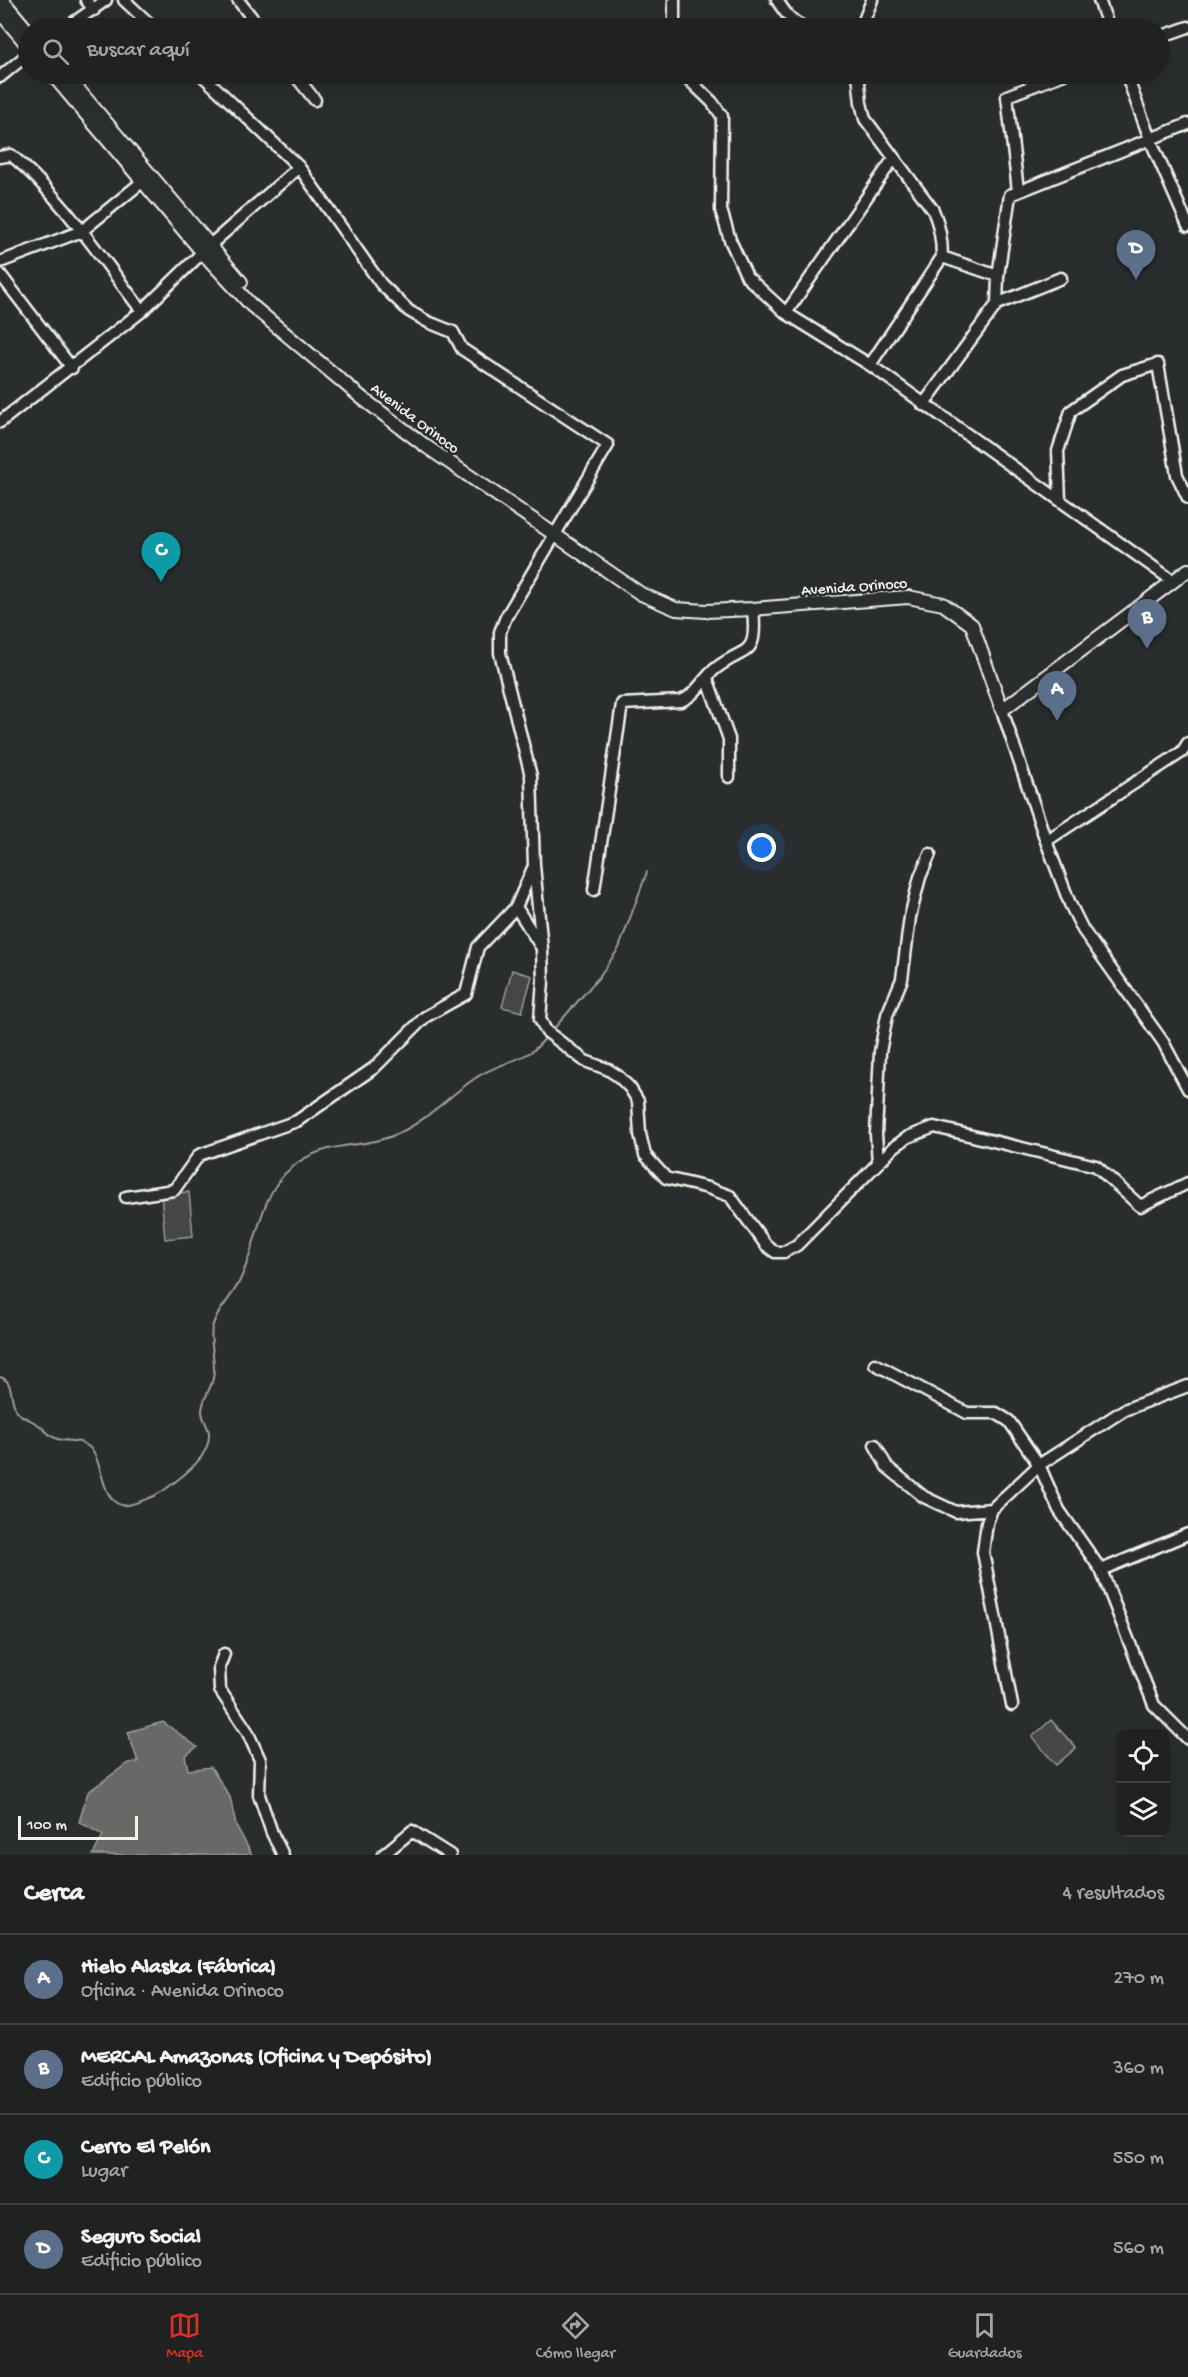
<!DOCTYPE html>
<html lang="es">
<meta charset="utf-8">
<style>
body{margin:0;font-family:"Gochi Hand",sans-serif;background:#282a2a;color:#f1f3f6}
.controls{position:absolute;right:18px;bottom:18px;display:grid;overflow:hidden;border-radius:12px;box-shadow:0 6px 24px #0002}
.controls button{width:54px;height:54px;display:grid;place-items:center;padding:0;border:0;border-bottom:2px solid #3d3f40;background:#202222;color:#f1f3f6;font:30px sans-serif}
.scale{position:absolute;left:18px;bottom:15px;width:120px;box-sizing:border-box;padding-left:6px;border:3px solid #f4f1e8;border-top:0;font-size:16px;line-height:21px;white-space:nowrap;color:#f4f1e8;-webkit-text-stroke:4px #2a2d2e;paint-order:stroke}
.you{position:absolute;left:762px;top:848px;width:21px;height:21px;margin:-15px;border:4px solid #fff;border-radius:50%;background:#1a73e8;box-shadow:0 0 0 9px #1a73e833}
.badge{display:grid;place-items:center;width:39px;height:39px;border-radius:50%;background:#d93025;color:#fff;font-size:20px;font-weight:700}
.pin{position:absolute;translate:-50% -50px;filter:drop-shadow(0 2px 3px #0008)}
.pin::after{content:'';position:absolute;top:32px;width:21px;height:18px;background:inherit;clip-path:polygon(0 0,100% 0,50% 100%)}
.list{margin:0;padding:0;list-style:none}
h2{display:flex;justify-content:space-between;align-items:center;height:78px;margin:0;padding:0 24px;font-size:26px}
h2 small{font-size:20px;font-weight:400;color:#a2a4a5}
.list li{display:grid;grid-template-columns:39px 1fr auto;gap:18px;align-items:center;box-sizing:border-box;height:90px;padding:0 24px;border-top:2px solid #3d3f40}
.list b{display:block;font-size:22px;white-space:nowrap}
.list p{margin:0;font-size:20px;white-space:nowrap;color:#a2a4a5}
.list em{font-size:20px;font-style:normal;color:#a2a4a5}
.icon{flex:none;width:33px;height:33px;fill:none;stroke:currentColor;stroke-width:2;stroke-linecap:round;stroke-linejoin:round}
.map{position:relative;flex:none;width:1188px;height:1855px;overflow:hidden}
.search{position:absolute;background:#202222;box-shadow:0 6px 24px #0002;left:18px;right:18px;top:18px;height:66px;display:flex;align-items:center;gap:15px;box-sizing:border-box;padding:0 21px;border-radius:33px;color:#a2a4a5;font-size:22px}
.sheet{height:438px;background:#202222}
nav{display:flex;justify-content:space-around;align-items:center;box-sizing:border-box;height:84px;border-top:2px solid #3d3f40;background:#202222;font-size:16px;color:#a2a4a5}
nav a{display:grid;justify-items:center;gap:3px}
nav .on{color:#d93025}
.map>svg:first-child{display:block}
</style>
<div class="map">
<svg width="1188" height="1855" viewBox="0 0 1188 1855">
<rect width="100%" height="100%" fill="#2a2d2e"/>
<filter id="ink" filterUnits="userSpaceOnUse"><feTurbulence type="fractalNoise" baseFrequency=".0167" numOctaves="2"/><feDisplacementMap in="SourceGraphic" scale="12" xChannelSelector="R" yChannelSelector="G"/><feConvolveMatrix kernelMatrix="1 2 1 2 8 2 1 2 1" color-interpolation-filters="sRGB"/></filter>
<g filter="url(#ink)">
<path fill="#444645" stroke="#9c9c96" stroke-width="1.5" d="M512 970 532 976 522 1012 502 1007Z
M189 1192 193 1236 165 1239 161 1194Z
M1051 1720 1076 1748 1056 1765 1032 1737Z"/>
<path fill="#676866" stroke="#9f9f9a" stroke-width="1.5" d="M163 1722 197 1747 185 1756 188 1770 211 1767 230 1797 236 1825 252 1855H93L103 1835 79 1822 88 1792 128 1763 138 1762 128 1732Z"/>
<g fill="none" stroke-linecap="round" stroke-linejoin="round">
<path stroke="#9f9f9a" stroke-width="2" d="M551 1032 599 977 619 948 647 872
M0 1377C16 1382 8 1401 18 1413 24 1418 31 1420 37 1424 44 1428 48 1435 55 1438 66 1443 80 1438 89 1447 104 1461 100 1499 121 1505 130 1507 155 1496 163 1491 180 1478 211 1458 209 1433 208 1425 202 1419 202 1411 202 1399 211 1390 213 1378 217 1361 209 1345 212 1328 215 1313 230 1299 237 1286 258 1249 257 1196 291 1168 324 1139 362 1150 397 1134 426 1121 448 1097 474 1079 492 1066 513 1063 531 1052 537 1048 542 1042 547 1036"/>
<g stroke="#f4f1e8" stroke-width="15">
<path id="minor" d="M86 0 94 10
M124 0 154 28
M238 0 260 28
M777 0C785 13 792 23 807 28
M1099 0 1109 28
M66 28 106 0
M674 28V0
M861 28 872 0
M1160 37 1188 27
M201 74 299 167 381 284 409 311 428 322 453 332 462 349 608 445 506 617 500 632V653L531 776 534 865 542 949 543 981 540 1019 546 1031 585 1061 607 1069 618 1076 630 1088 638 1101 640 1134 645 1155 666 1178 708 1188 730 1196 766 1245 775 1252H784L797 1245 894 1147 908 1137 934 1127 960 1133 1096 1166 1140 1206 1188 1183
M294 74 315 100
M683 74 712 102 722 116 721 210 730 240 747 277 786 313 870 365 1173 581
M858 74 861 103 865 119 933 210C940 226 942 240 942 257L870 365
M1126 74 1150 139 1188 226
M0 77 28 54
M0 157 11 155C61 196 103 260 142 311
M1018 191 1007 96 1064 74
M942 257 998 276
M0 262 82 231 148 177
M0 274 72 368
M997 304 1061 278
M786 313 894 158
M923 405 997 304 998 276 1010 195 1188 124
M0 422 142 311 209 246 299 167
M1060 500 1058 451 1071 411 1122 375 1158 364 1177 475 1188 498
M707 678 729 739V777
M1002 710 1046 841 1070 904 1083 930 1163 1042 1188 1089
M1046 841 1182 752 1188 743
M594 890 622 704 681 701C696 695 703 679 715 669 745 645 758 660 753 609
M516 907 540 945
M878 1162 876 1134 880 1052 887 1015 902 979 910 917 920 877 930 854
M126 1197 174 1190 199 1155 297 1121 374 1068 425 1017 466 994 478 947 516 907 533 868
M875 1364 967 1413H996L1009 1421 1039 1465 1059 1510 1101 1570 1154 1705 1188 1739
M875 1445 887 1467 924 1497 956 1512 992 1509
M1101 1570 1188 1534
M224 1654 219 1667 220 1690 247 1731 260 1760 259 1795 272 1833 283 1855
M1012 1705 983 1552 987 1523 992 1509 1039 1465 1124 1410 1188 1386
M383 1855 412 1831 450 1855"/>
</g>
<g stroke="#f4f1e8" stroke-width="16">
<path id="major" d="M2 0 28 31
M0 12 28 46
M52 74 203 253 251 305 362 398 427 447 641 594 676 609 706 611 753 609 908 597 943 604 972 625 1002 710 1188 570
M65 74 241 282"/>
</g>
<use href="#minor" stroke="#2a2d2e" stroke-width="10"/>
<use href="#major" stroke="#2a2d2e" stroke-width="12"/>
</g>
</g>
<g text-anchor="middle" stroke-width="5" stroke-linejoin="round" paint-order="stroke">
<g font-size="16" fill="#f4f1e8" stroke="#2a2d2e">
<text transform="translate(416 417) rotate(37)" y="6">Avenida Orinoco</text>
<text transform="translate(854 585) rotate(-4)" y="6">Avenida Orinoco</text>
</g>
</g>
</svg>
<div class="controls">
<button><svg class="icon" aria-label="locate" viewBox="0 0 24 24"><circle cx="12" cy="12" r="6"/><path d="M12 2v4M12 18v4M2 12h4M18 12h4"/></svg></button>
<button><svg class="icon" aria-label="layers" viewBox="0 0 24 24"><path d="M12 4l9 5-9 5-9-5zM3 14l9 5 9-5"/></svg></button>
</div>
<div class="scale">100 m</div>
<div class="you"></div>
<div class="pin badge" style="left:1057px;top:721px;background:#5c6f8a">A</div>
<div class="pin badge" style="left:1147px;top:649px;background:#5c6f8a">B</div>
<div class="pin badge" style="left:161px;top:582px;background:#0f9aa8">C</div>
<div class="pin badge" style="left:1136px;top:280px;background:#5c6f8a">D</div>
<div class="search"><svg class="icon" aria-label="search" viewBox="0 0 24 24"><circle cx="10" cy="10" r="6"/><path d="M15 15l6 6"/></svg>Buscar aquí</div>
</div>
<section class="sheet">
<h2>Cerca<small>4 resultados</small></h2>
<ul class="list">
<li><span class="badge" style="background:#5c6f8a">A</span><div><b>Hielo Alaska (Fábrica)</b><p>Oficina · Avenida Orinoco</p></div><em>270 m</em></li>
<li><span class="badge" style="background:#5c6f8a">B</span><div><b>MERCAL Amazonas (Oficina y Depósito)</b><p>Edificio público</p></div><em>360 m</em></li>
<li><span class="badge" style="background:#0f9aa8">C</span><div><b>Cerro El Pelón</b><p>Lugar</p></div><em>550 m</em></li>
<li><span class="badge" style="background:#5c6f8a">D</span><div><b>Seguro Social</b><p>Edificio público</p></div><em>560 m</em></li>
</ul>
</section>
<nav>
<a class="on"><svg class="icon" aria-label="map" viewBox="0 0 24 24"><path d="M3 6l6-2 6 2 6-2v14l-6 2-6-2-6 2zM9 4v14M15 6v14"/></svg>Mapa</a>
<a><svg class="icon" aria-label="directions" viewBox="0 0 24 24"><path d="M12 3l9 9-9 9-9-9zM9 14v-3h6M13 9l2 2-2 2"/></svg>Cómo llegar</a>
<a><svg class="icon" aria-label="saved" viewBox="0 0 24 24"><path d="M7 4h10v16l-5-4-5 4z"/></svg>Guardados</a>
</nav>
